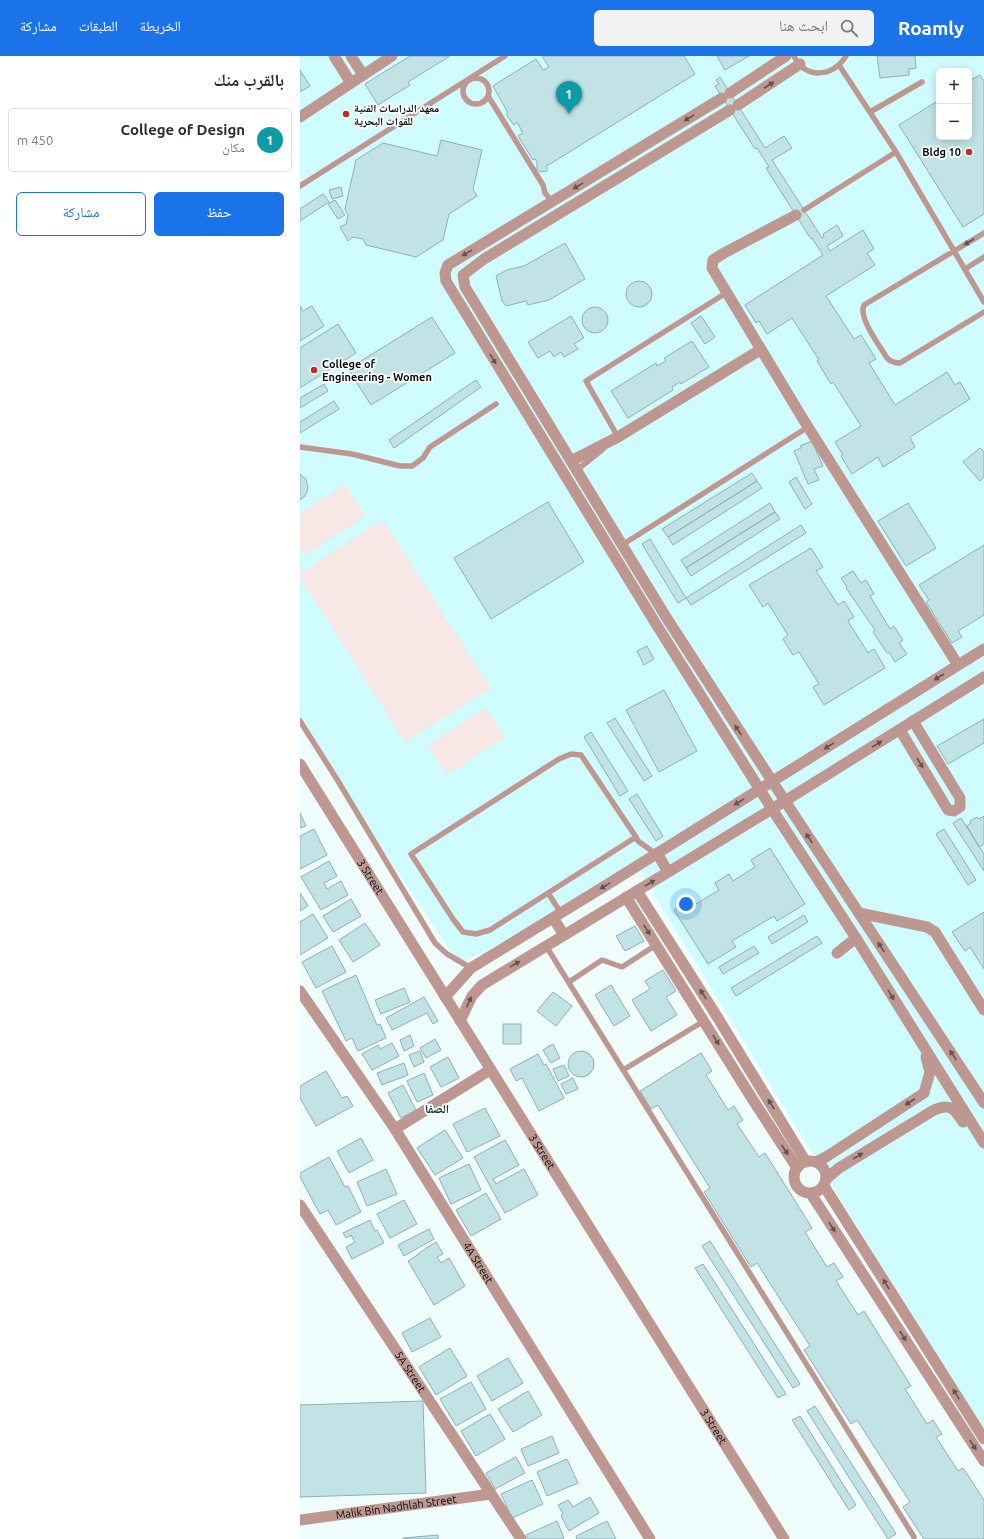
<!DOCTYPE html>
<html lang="ar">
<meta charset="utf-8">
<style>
body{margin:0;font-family:Ubuntu,"Noto Naskh Arabic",sans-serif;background:#f2f2f3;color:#2b2b33;direction:rtl}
.controls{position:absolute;right:12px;top:12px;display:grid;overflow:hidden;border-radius:6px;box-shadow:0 2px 10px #0003}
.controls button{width:36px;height:36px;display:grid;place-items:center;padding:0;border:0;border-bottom:1px solid #e1e1e2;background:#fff;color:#2b2b33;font:20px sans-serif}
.you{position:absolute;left:386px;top:848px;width:14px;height:14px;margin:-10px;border:3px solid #fff;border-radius:50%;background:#1a73e8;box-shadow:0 0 0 6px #1a73e833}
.badge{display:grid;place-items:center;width:26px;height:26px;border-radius:50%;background:#1a73e8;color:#fff;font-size:13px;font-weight:700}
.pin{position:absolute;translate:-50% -33px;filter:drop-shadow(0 1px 2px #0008)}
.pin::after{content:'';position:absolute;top:21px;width:14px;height:12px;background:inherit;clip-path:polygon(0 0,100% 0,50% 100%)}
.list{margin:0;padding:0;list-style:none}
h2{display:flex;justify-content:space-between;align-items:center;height:52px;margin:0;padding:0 16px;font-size:17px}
h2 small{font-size:13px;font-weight:400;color:#7c7c81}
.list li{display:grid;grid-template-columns:26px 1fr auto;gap:12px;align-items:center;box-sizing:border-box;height:64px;margin:0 8px 8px;padding:0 8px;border:1px solid #e1e1e2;border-radius:6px}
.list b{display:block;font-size:15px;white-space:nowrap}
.list p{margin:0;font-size:13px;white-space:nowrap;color:#7c7c81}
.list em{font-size:13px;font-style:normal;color:#7c7c81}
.actions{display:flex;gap:8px;padding:12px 16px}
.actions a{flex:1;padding:9px 0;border:1px solid #1a73e8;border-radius:6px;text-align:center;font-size:14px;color:#1a73e8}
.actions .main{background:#1a73e8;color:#fff}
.icon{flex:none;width:22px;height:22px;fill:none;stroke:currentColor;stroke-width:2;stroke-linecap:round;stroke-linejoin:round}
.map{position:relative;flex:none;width:684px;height:1483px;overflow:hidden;direction:ltr}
header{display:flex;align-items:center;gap:24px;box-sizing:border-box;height:56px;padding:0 20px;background:#1a73e8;color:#fff}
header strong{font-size:19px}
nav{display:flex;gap:22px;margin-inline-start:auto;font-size:14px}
.search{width:280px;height:36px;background:#f2f2f3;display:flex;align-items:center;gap:10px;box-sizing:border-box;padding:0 14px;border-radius:6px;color:#7c7c81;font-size:15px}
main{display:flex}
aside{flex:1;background:#fff}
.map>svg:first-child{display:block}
</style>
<header>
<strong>Roamly</strong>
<div class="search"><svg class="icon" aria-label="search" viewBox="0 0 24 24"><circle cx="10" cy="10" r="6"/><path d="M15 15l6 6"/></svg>ابحث هنا</div>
<nav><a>الخريطة</a><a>الطبقات</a><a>مشاركة</a></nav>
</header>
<main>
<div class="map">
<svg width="684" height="1483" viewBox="0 0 684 1483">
<rect width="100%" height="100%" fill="#effdfd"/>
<path fill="#cffcfe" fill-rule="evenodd" d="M0 0H684V1378L340 815 159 908 0 669ZM639 15H669V81H639Z"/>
<path fill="#f7e7e5" d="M45 428 66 460 5 499 0 492V458Z
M83 464 191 632 105 686 0 522V517Z
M185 652 205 681 147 719 127 690Z"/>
<path fill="#c1e3e5" stroke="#8fb0b2" d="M110 0H150L108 26 110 29 78 49 65 28Z
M242 0H384L395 18 250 108 247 109V115L240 116 237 113V106L235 103 233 104 218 80 223 77 217 66 214 69 207 60V55L193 30 236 3 243 14 249 11Z
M417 0H449L425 14Z
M577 0H615L616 12 609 13V19L580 22Z
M0 14 10 30 0 36Z
M680 19 684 25V158L663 171 599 69 639 44V81H669V25Z
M420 21 465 92 484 80 492 92 472 104 522 182 524 181 523 178 537 169 543 180 527 190 530 195 563 174 574 193 567 197 575 209 526 240 554 283 561 279 576 303 569 307 595 349 647 316 655 329 660 326 670 343 610 381 615 391 583 411 578 401 552 418 541 400 543 399 535 386 561 370 533 326 531 328 517 305 519 304 492 262 467 278 459 265 456 267 445 249 523 199 512 182 511 183 466 112 469 111 457 92 455 93 415 30 419 28 416 24Z
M141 84 182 94 173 133 177 140 149 158 143 184 116 201 66 189 63 183 53 181 48 185 40 171 46 168 48 159 45 153 56 104 83 87 137 100Z
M41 131 43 140 32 143 29 134Z
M23 138 29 146 0 165V153Z
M35 144 45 159 38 163 28 148Z
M265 187 285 223 249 244 228 249 226 245 206 250 202 245 196 220 207 214 224 210Z
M326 238a13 13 0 1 1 26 0a13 13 0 1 1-26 0Z
M0 250 3 255 12 250 24 270 0 285Z
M282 264a13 13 0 1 1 26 0a13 13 0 1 1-26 0Z
M271 260 284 282 274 288 278 293 264 301 261 296 254 301 250 295 238 302 228 286Z
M401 260 415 281 405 288 391 267Z
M132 261 155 297 71 349 48 313Z
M38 268 56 297 0 332V292Z
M392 285 409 311 381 328 380 326 372 331 373 334 328 362 311 335 356 307 357 310 366 305 364 302Z
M176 324 181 331 94 392 89 384Z
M24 328 28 335 0 352V342Z
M34 345 39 353 0 377V366Z
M512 385 523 410 514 413 519 424 508 428 494 395 501 392 500 390Z
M680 392 684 396V421L680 425 663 406Z
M452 417 457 425 368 481 362 473Z
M0 418 6 424 8 430 7 436 4 441 0 444Z
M496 421 512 448 505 453 489 426Z
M457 425 462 432 373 489 368 481Z
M248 446 284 506 191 563 154 502Z
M470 447 475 456 386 512 381 504Z
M608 447 636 492 606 510 578 465Z
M475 456 480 463 391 520 386 512Z
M501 469 506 477 391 549 386 542Z
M350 483 386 542 378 547 342 488Z
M684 489V559L658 575 662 581 652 587 626 546 629 544 619 529Z
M511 492 523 511 516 515 538 549 544 545 554 561 548 565 568 597 574 593 585 612 524 649 513 631 519 628 499 596 493 599 483 583 488 579 468 547 463 551 449 529Z
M553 515 561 527 566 524 574 538 570 540 590 573 594 570 603 584 599 587 607 598 595 606 589 596 587 597 573 576 575 574 546 532 547 531 541 522Z
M347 590 354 603 344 609 337 595Z
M364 634 397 695 359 716 326 654Z
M315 662 352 720 344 725 307 667Z
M684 663V687L648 708 637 690Z
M291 676 328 735 320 740 284 681Z
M337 738 363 780 356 785 329 743Z
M0 757 6 770 0 772Z
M684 760V788L679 791 667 770 671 767 670 765 677 761 679 763Z
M661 762 684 798V815L653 767Z
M14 773 27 799 0 813V780Z
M644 773 676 824 668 829 636 778Z
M470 792 505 848 477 865 474 860 432 885 436 891 408 908 374 854 393 842 396 848 419 834 415 827 429 818 433 825 455 811 451 804Z
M29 805 37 820 24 827 27 833 41 825 48 839 21 854 1 821Z
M0 837 8 850 0 855Z
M51 843 61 860 33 876 23 860Z
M684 856V913L670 891 665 895 652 876Z
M13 858 28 882 0 899V866Z
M504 859 508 866 472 888 468 881Z
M65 867 80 889 53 906 39 884Z
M335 870 344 885 325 895 316 880Z
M517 880 522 887 436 940 431 932Z
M32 890 46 916 16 932 2 906Z
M454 890 459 897 423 918 419 911Z
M363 914 376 935 366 941 377 959 351 975 332 944 350 933 345 925Z
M56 919 77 969 80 968 86 982 58 995 52 982 46 985 22 935Z
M311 929 330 960 314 970 295 939Z
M104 932 110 946 81 958 75 944Z
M253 936 272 950 256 970 237 955Z
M124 941 138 965 133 968 127 957 92 974 86 962Z
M203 968H221V988H203Z
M110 979 114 990 104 995 100 984Z
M135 983 141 994 126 1002 120 992Z
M92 987 99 1000 72 1014 62 998 78 989 80 993Z
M253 988 260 1002 251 1007 243 994Z
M120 995 124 1006 114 1011 109 999Z
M268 1008a13 13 0 1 1 26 0a13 13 0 1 1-26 0Z
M401 997 412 1015 406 1019 428 1054 434 1050 443 1064 437 1068 459 1101 465 1097 512 1172 505 1176 527 1211 534 1207 543 1221 536 1225 558 1259 564 1255 611 1330 605 1333 627 1368 633 1364 642 1378 636 1381 658 1415 663 1412 684 1444V1483H624L603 1451 610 1446 557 1364 551 1368 504 1294 510 1290 457 1207 451 1211 404 1136 410 1132 358 1049 351 1053 340 1035Z
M238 998 244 1009 246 1008 264 1042 239 1055 222 1022 216 1025 210 1013Z
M148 1001 159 1022 141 1031 130 1011Z
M104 1007 108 1019 82 1029 77 1017Z
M264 1009 269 1020 258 1025 253 1013Z
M26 1015 42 1042 47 1040 53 1050 16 1070 0 1042V1030Z
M124 1017 133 1039 117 1046 107 1025Z
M273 1022 278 1033 266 1038 261 1028Z
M103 1029 116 1054 101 1062 88 1037Z
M185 1052 200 1080 167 1096 153 1068Z
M145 1074 163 1102 135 1119 117 1092Z
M61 1082 73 1104 49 1117 37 1095Z
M205 1084 219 1109 193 1123 196 1128 224 1113 238 1139 205 1157 174 1101Z
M29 1101 45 1131 48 1130 61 1156 36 1169 28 1154 20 1158 0 1121V1117Z
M169 1108 181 1134 151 1148 139 1122Z
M86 1113 97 1138 67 1150 57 1126Z
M186 1137 201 1163 171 1180 156 1154Z
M104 1144 117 1168 90 1182 77 1158Z
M70 1164 75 1175 77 1174 84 1187 52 1203 46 1191 55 1186 51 1179 46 1182 43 1177Z
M129 1173 134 1183 104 1200 98 1189Z
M410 1185 500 1328 493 1332 402 1190Z
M136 1186 143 1198 137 1201 141 1207 149 1202 165 1230 134 1249 108 1205 119 1198V1197Z
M403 1208 486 1338 478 1342 395 1212Z
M130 1262 141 1281 112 1296 102 1277Z
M150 1292 167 1320 136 1339 119 1311Z
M208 1302 223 1327 192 1345 177 1320Z
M171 1326 186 1353 156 1370 140 1343Z
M228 1335 242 1359 213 1376 198 1353Z
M123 1345 126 1437 0 1441V1349Z
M515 1350 596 1478 588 1483 507 1355Z
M190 1358 205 1383 176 1400 161 1375Z
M500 1360 556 1449 549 1454 492 1364Z
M252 1380 259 1397 228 1410 221 1393Z
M216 1401 225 1417 195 1433 186 1417Z
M267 1403 278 1427 247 1440 237 1416Z
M232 1424 243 1448 212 1462 201 1438Z
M290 1441 299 1457 269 1475 261 1460 263 1458 258 1449 268 1444 273 1451Z
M257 1465 264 1482 261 1483H228L226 1479Z
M307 1465 316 1483H277L276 1480Z
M138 1479V1483H103V1482Z"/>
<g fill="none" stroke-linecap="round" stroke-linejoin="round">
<path stroke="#bf9791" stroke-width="5.5" d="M494 0C505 24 534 21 546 0
M539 9 596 96 684 246
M163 35a13 13 0 1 1 26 0a13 13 0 1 1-26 0Z
M188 40 243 129 245 137 252 145
M570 56 622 26
M0 130 205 0
M504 154 596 96
M684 177 564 249C558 262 580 290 587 302 591 306 594 307 600 307L684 256
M665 213 684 201
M318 381 286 325 426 237
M0 391 52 398 100 410H112L123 402 130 391 196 348
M277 414 303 393
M322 489 508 371
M0 665 38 725 135 887 147 898 171 912
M336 781 190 874 176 878 163 876 153 863 111 798 259 703 271 698 281 699 336 781 338 785 356 798
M248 837 261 857
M246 890 614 1481
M269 926 302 904 322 911 356 889
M323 1014 404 965"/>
<g stroke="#bf9791" stroke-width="11">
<path d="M34 0 51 27"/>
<path d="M51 0 63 19"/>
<path d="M430 37 486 0"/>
<path d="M422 42 148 209 145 217 146 225 356 568 472 753 556 882 684 1087"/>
<path d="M438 49 500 8"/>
<path d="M430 54 184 203 163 219 165 231 366 561 485 745 684 1047"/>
<path d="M0 61 92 0"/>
<path d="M496 159 424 197 413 204 412 212 503 363 658 609"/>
<path d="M271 405 318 381 460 294"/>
<path d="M600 674 648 754 654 755 660 751V742L613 665"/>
<path id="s1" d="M0 708 484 1483"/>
<path d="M357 797 368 816"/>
<path d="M337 835 416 959 506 1106"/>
<path d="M326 841 453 1044 497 1112"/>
<path d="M559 857 627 871 635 876 684 954"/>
<path d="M253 862 264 879"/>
<path d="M537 897 556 882"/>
<path id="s2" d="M0 935 95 1073 350 1483"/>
<path d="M145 941 171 912 313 825 684 593"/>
<path d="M160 965 172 940 182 929 472 753 684 621"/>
<path d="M95 1073 190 1014"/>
<circle cx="510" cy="1121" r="16"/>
<path d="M516 1106 526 1101 624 1037 630 1016 626 1001"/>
<path d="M526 1123 539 1112 634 1054C650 1047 654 1052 663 1066"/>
<path d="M524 1130 684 1383"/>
<path d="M511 1138 684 1405"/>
<path id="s3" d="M0 1149 221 1483"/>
<path id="s4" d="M0 1464 191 1438"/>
</g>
</g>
<defs><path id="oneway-solid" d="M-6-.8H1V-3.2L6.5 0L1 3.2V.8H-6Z"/></defs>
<g fill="#615250">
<use href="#oneway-solid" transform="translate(469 29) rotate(-33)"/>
<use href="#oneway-solid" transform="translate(389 62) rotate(149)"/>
<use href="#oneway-solid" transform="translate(278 130) rotate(149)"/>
<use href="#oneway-solid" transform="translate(669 186) rotate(149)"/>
<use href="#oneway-solid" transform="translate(167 197) rotate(149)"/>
<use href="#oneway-solid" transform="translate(193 303) rotate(59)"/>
<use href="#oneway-solid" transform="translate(639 621) rotate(148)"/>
<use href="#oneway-solid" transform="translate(438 674) rotate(-123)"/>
<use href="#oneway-solid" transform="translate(577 688) rotate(-32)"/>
<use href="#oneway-solid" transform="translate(529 690) rotate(148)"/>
<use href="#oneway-solid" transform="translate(620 707) rotate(59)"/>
<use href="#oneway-solid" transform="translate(439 746) rotate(148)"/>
<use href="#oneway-solid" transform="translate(509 782) rotate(-123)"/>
<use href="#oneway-solid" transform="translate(350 827) rotate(-31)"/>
<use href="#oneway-solid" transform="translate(305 830) rotate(149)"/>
<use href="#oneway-solid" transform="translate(347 874) rotate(58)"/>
<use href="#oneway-solid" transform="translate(581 891) rotate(-124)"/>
<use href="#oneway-solid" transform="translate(215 908) rotate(-31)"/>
<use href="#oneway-solid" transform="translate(403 938) rotate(-123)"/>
<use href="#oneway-solid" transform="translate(591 939) rotate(58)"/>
<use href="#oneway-solid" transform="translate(169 946) rotate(-65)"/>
<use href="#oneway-solid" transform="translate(416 984) rotate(59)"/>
<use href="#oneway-solid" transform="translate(653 999) rotate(-124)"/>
<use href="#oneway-solid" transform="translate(610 1046) rotate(147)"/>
<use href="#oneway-solid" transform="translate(471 1048) rotate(-122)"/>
<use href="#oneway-solid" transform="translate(485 1094) rotate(57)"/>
<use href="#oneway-solid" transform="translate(558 1100) rotate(-31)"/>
<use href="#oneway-solid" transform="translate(532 1171) rotate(58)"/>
<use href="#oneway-solid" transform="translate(586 1228) rotate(-122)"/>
<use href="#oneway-solid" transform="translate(603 1280) rotate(57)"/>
<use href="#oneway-solid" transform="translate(656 1338) rotate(-122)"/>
<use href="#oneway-solid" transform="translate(673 1389) rotate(57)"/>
</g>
<g fill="#bc2d26" stroke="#fff" stroke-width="1.5">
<circle cx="46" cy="58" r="4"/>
<circle cx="669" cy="96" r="4"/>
<circle cx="14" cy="314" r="4"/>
</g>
<g text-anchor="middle" stroke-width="3.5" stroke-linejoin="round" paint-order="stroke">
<g font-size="11" font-weight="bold" fill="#030d0e" stroke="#fff" text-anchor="start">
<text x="54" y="56">معهد الدراسات الفنية<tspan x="54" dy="13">للقوات البحرية</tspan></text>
<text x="661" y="100" text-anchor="end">Bldg 10</text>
<text x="22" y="312">College of<tspan x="22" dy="13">Engineering - Women</tspan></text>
</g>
<g font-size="11" fill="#030d0e" stroke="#fff">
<text dy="4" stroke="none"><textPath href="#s1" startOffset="133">3 Street</textPath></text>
<text dy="4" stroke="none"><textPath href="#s1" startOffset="457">3 Street</textPath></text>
<text dy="4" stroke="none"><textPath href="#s2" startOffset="325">4A Street</textPath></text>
<text dy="4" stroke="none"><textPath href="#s3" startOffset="200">5A Street</textPath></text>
<text dy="4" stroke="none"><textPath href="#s1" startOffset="781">3 Street</textPath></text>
<text dy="4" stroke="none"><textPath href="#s4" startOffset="97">Malik Bin Nadhlah Street</textPath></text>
</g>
<g font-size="12" font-weight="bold" fill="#153435" stroke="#fff">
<text x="137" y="1057">الصفا</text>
</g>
</g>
</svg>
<div class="controls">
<button>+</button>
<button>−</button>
</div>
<div class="you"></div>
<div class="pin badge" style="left:269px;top:58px;background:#0f9aa8">1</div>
</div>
<aside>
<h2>بالقرب منك<small></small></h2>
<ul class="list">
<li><span class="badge" style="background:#0f9aa8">1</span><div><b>College of Design</b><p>مكان</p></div><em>450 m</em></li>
</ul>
<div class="actions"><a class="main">حفظ</a><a>مشاركة</a></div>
</aside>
</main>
